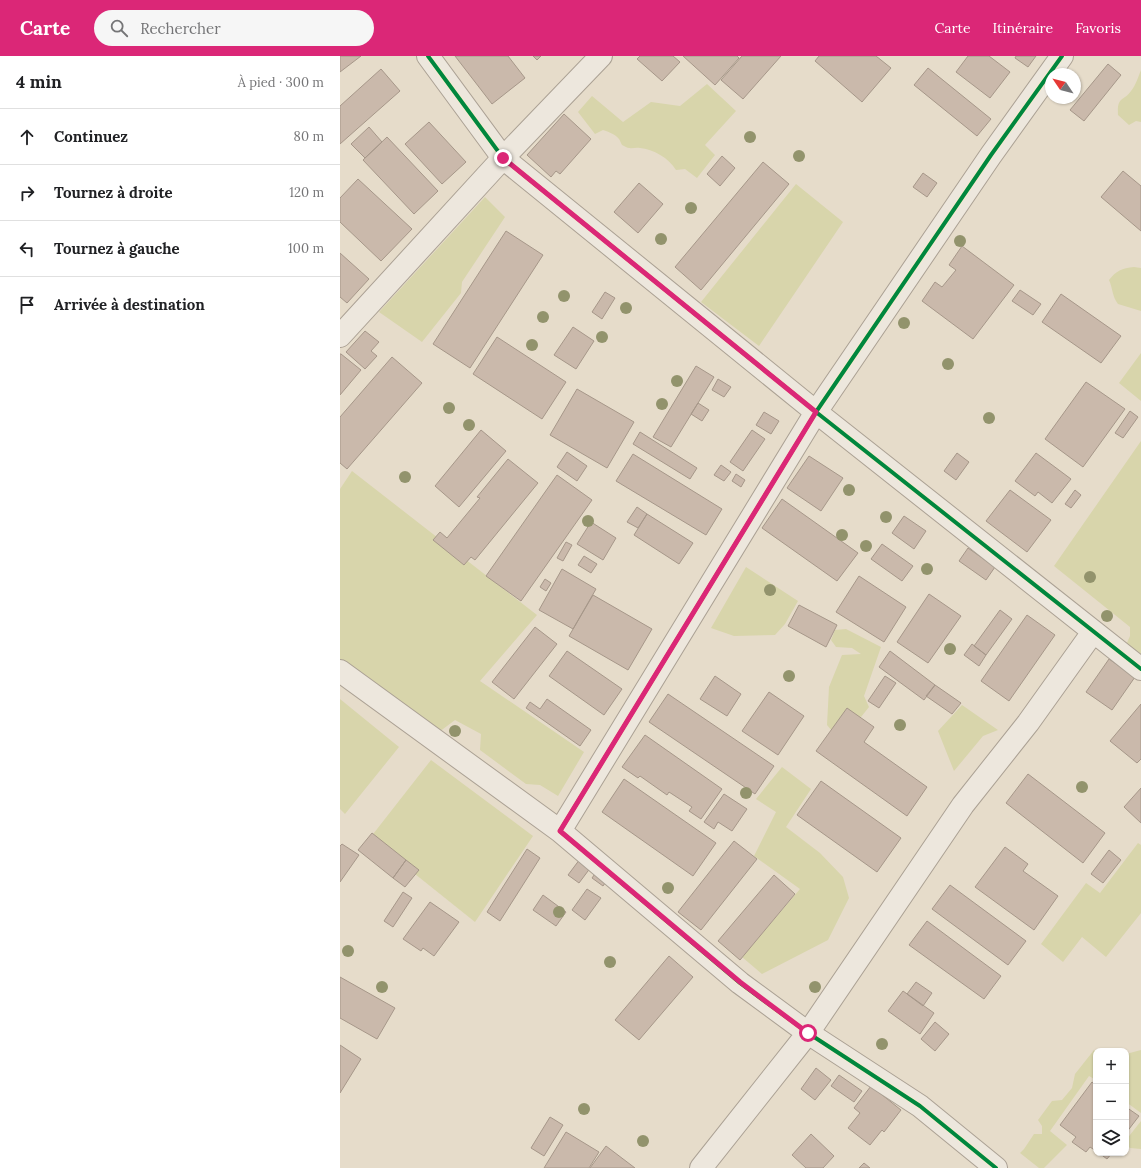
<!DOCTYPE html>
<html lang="fr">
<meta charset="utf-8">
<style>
body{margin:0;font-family:Lora,serif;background:#f6f6f6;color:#202124}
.controls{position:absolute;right:12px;bottom:12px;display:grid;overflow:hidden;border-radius:8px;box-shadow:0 1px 3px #0004}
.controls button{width:36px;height:36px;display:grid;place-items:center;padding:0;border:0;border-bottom:1px solid #e0e0e0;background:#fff;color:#202124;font:20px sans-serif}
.compass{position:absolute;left:705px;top:12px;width:36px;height:36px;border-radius:50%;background:#fff;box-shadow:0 1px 3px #0004;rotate:305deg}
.stop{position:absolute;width:12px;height:12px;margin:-9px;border:3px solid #db2777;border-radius:50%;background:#fff}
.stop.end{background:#db2777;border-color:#fff;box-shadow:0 1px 4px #0008}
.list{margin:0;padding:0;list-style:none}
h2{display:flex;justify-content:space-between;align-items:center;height:52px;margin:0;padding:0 16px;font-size:17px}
h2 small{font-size:13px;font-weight:400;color:#757577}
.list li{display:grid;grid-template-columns:26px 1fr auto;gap:12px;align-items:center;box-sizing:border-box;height:56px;padding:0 16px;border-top:1px solid #e0e0e0}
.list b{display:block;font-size:15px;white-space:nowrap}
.list em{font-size:13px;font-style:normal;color:#757577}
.icon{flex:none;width:22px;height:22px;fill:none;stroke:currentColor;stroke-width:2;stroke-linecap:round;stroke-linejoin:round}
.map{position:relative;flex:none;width:801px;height:1112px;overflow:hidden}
header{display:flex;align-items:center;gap:24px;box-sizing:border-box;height:56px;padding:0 20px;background:#db2777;color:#fff}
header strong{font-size:19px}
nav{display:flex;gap:22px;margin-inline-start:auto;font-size:14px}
.search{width:280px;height:36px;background:#f6f6f6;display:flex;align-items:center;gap:10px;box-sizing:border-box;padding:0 14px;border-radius:22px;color:#757577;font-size:15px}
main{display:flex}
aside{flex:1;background:#fff}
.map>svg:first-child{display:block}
</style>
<header>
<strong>Carte</strong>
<div class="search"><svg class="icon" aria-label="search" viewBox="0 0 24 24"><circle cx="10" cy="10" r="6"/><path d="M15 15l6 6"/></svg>Rechercher</div>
<nav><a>Carte</a><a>Itinéraire</a><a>Favoris</a></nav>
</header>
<main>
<aside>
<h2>4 min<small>À pied · 300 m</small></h2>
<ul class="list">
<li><svg class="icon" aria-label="ahead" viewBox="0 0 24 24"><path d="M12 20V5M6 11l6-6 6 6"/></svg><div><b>Continuez</b></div><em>80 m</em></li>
<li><svg class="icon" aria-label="right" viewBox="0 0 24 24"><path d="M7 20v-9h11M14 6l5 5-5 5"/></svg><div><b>Tournez à droite</b></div><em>120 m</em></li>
<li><svg class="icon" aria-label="left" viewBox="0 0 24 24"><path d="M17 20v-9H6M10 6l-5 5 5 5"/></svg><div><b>Tournez à gauche</b></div><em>100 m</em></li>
<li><svg class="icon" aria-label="arrive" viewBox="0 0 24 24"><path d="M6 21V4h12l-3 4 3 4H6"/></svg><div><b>Arrivée à destination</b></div></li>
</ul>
</aside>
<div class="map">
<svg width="801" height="1112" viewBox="0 0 801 1112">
<rect width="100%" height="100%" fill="#e6dcca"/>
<path fill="#d8d5ab" d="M801 14V66L796 65 789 69 778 59C777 40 783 46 791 35 796 29 798 21 801 14Z
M367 28 396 55 365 89 375 99 357 122 345 113 336 114C329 102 313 93 300 92 294 91 290 94 284 90 281 89 281 86 279 83 275 78 269 76 263 74L255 78 238 56 252 40 283 66 311 46 340 50Z
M456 128 503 166 419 290 361 246Z
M145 141 165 161 122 226 121 237 82 286 39 256Z
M794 211 801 212V255L778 248C772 240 773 233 769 224 776 215 782 212 794 211Z
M801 297V345L779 327Z
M801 385V608L786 589 790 580V571L714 510Z
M12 415 197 559 140 625 244 696 218 740 200 729 186 728 140 694 141 678 115 664 99 676 0 605V433Z
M406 511 458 545 445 568 435 579 394 580 371 572Z
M506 573 541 591 524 640 529 651 517 666 492 675 487 669 489 631 502 599 521 598 512 592 496 591 491 584 495 574Z
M0 643 59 691 5 758 0 753Z
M622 649 658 674 643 680 614 715 598 675Z
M91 704 193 780 135 866 30 782Z
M442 711 471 733 446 771 480 797 503 821 509 842 488 884 422 918 402 901 460 833 414 800 436 756 416 743Z
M798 787 801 789V857L766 901 742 881 723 906 701 888 746 827 760 837Z
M754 994 758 995H756V1024L749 1020 710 1075 727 1089 704 1112H699L680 1097 684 1093 694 1078H702V1070L698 1064 712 1045 722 1044 732 1032 735 1018Z
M801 994V1057L786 1046V998Z
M801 1065V1093L790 1092 786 1089V1084Z"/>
<path fill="#cab9ab" stroke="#a69789" d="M0 0H21L0 16Z
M115 0H168L185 22 152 48Z
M193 0H201L197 4Z
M300 0H333L340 6 322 25 297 3Z
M343 0H397L399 2 375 29Z
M402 0H441L403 43 381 24Z
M479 0H536L551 12 522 46 475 5Z
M628 0H649L670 16 650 42 616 16Z
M676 0H696L688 11 675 2Z
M768 8 781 19 744 65 730 54Z
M588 12 651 63 637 80 574 29Z
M41 13 60 35 0 88V50Z
M224 58 251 83 220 118 216 115 211 121 187 99Z
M89 66 126 106 102 128 65 88Z
M29 71 42 86 25 102 11 88Z
M47 81 98 135 74 158 23 104Z
M382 100 395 112 380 130 367 118Z
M423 106 449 128 361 234 335 211Z
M783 115 801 130V175L761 141Z
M583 117 597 127 587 141 573 131Z
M18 123 72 173 41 205 0 166V142Z
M299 127 323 148 298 177 274 156Z
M166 175 203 199 130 312 93 288Z
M622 190 674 229 633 283 582 245 595 226 602 231 616 214 609 209Z
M0 197 29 223 7 247 0 241Z
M680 234 701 248 693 259 672 245Z
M265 236 275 242 262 263 252 256Z
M721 238 781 280 761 307 702 266Z
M233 271 254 285 236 313 214 299Z
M25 275 39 286 31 295 37 300 25 313 6 296Z
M157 281 226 326 202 363 133 318Z
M0 298H1L21 314 0 339Z
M52 301 82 327 7 413 0 407V361Z
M356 310 374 321 331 391 313 381Z
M378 323 391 331 384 341 372 334Z
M746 326 785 353 743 411 705 383Z
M237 333 294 366 267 412 210 379Z
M358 347 369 354 362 365 351 358Z
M790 355 798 361 783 382 775 377Z
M424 356 439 365 431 378 416 369Z
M141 374 166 395 119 451 95 430Z
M412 374 425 383 403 415 390 406Z
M300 376 357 412 350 423 293 388Z
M227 396 247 410 237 425 217 411Z
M617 397 629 406 616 424 604 415Z
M696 397 731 423 712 447 698 436 695 440 675 425Z
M293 398 382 453 366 479 276 425Z
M469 400 503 422 481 455 447 432Z
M168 403 198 427 135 504 131 501 124 509 93 484 100 476 107 482 140 442 137 441Z
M381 409 391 416 384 425 374 419Z
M396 418 405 424 401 431 392 425Z
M217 419 252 444 181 545 146 520Z
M670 434 711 464 687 496 646 465Z
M735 434 741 439 731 452 725 448Z
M442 443 518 497 497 525 422 472Z
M297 451 307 458 298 472 287 466Z
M307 458 353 487 339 508 294 479Z
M564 460 586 475 574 493 552 477Z
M251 466 276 482 263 504 237 488Z
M226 486 232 489 223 505 217 502Z
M542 488 573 510 562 525 531 503Z
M628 492 655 511 646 524 619 505Z
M244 500 257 508 251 517 238 509Z
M222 513 256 533 233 573 199 554Z
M519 520 566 551 544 586 496 556Z
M205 523 211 527 206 535 200 531Z
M589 538 621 560 588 607 557 586Z
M253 539 312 573 288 614 229 580Z
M459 549 497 569 486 591 448 570Z
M660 554 672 563 646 599 634 590Z
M687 559 715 579 669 645 641 625Z
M195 571 217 588 174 643 152 626Z
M632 588 646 599 639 610 624 599Z
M227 595 282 633 264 659 209 620Z
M550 595 595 629 584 644 539 611Z
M769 603 795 621 772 654 746 636Z
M375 620 401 638 387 660 360 643Z
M545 620 556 627 539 652 528 645Z
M595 629 621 647 612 658 586 640Z
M429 636 464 660 438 699 402 675Z
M328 638 434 710 415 738 309 666Z
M207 643 251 674 240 690 186 652 190 646 200 653Z
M801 648V703L797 707 770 685Z
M507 652 534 671 524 686 587 731 567 760 476 695Z
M305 679 382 733 361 763 349 755 352 751 329 736 327 739 300 720 298 722 282 711Z
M688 718 765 777 743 807 666 747Z
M284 723 376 787 353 820 262 756Z
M481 725 561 782 537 816 457 759Z
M801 732V767L784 751Z
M384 738 407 753 392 775 378 766 374 773 364 766Z
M32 777 66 804 53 822 18 794Z
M394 785 417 803 361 874 338 856Z
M2 788 19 799 0 826V790Z
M665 791 688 808 683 815 718 840 694 874 635 831Z
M187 793 200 802 160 865 147 856Z
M769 794 781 804 763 827 751 818Z
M243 799 254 807 239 827 228 819Z
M66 804 79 814 65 831 53 822Z
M259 812 270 820 263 830 252 822Z
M434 819 455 838 400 904 378 885Z
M610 829 686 885 668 909 592 853Z
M247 833 261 842 245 864 232 854Z
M63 836 72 842 53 871 44 865Z
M203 839 226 856 216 870 193 854Z
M90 846 119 866 94 900 83 892 81 895 63 883Z
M587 865 661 920 644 943 569 889Z
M329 900 353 921 299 984 275 964Z
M0 921 55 952 37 983 0 962Z
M576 926 592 937 583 950 567 938Z
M563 935 594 957 580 978 548 955Z
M595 966 609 978 595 995 581 983Z
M0 989 21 1003 0 1037Z
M476 1012 491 1024 475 1044 461 1033Z
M499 1019 522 1035 514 1046 491 1030Z
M752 1026 756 1029V1095L750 1091 746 1096 732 1086 736 1081 720 1069Z
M531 1030 561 1054 544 1076 542 1074 530 1089 508 1072 520 1057 514 1052Z
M786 1051 799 1060 786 1077Z
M210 1061 223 1069 204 1100 191 1092Z
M226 1076 259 1096 249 1112H204Z
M471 1078 494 1100 483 1112H466L452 1099Z
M266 1090 295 1112H250Z
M759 1097H772L767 1103Z
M524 1107 530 1112H519Z"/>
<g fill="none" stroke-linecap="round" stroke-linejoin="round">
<g stroke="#aba194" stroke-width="24">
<path id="minor" d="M88 0 163 102 476 356 801 613
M0 280 163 102 261 0
M0 615 220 775
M361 1112 468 977 623 749 688 667 753 576
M656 1112 580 1050 468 977 400 927 220 775 476 356 651 99 722 0"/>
</g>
<use href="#minor" stroke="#ede7dd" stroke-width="22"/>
<g stroke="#f8eacf" stroke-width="6">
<path id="cycleway" d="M88 0 163 102 476 356 801 613
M656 1112 580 1050 468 977 400 927 220 775 476 356 651 99 722 0"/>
</g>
<use href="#cycleway" stroke="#00873e" stroke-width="4"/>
</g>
<g fill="#92936c">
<circle cx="410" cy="81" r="6"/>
<circle cx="459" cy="100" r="6"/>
<circle cx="351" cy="152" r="6"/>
<circle cx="321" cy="183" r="6"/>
<circle cx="620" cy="185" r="6"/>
<circle cx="224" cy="240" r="6"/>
<circle cx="286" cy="252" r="6"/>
<circle cx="203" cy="261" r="6"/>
<circle cx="564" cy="267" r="6"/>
<circle cx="262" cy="281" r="6"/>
<circle cx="192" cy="289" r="6"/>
<circle cx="608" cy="308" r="6"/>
<circle cx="337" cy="325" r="6"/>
<circle cx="322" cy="348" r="6"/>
<circle cx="109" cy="352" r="6"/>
<circle cx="649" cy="362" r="6"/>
<circle cx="129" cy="369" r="6"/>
<circle cx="65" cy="421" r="6"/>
<circle cx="509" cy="434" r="6"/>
<circle cx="546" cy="461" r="6"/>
<circle cx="248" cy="465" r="6"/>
<circle cx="502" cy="479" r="6"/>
<circle cx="526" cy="490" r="6"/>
<circle cx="587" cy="513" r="6"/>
<circle cx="750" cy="521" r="6"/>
<circle cx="430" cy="534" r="6"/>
<circle cx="767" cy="560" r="6"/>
<circle cx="610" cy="593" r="6"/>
<circle cx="449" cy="620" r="6"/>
<circle cx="560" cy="669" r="6"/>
<circle cx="115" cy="675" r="6"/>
<circle cx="742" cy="731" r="6"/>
<circle cx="406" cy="737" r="6"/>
<circle cx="328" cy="832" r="6"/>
<circle cx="219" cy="856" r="6"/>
<circle cx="8" cy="895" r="6"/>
<circle cx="270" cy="906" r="6"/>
<circle cx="42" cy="931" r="6"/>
<circle cx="475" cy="931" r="6"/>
<circle cx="542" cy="988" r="6"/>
<circle cx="244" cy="1053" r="6"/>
<circle cx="303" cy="1085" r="6"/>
</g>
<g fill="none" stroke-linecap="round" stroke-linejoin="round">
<path stroke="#db2777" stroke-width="5" d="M163 102 476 356 220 775 400 926 468 977"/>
</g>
</svg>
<div class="controls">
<button>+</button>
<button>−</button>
<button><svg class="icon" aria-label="layers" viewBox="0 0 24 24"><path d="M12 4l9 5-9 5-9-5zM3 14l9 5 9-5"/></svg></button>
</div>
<svg class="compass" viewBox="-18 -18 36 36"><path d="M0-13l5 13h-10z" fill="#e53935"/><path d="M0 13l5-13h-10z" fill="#757577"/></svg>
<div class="stop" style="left:468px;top:977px"></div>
<div class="stop end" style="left:163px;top:102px"></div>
</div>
</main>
